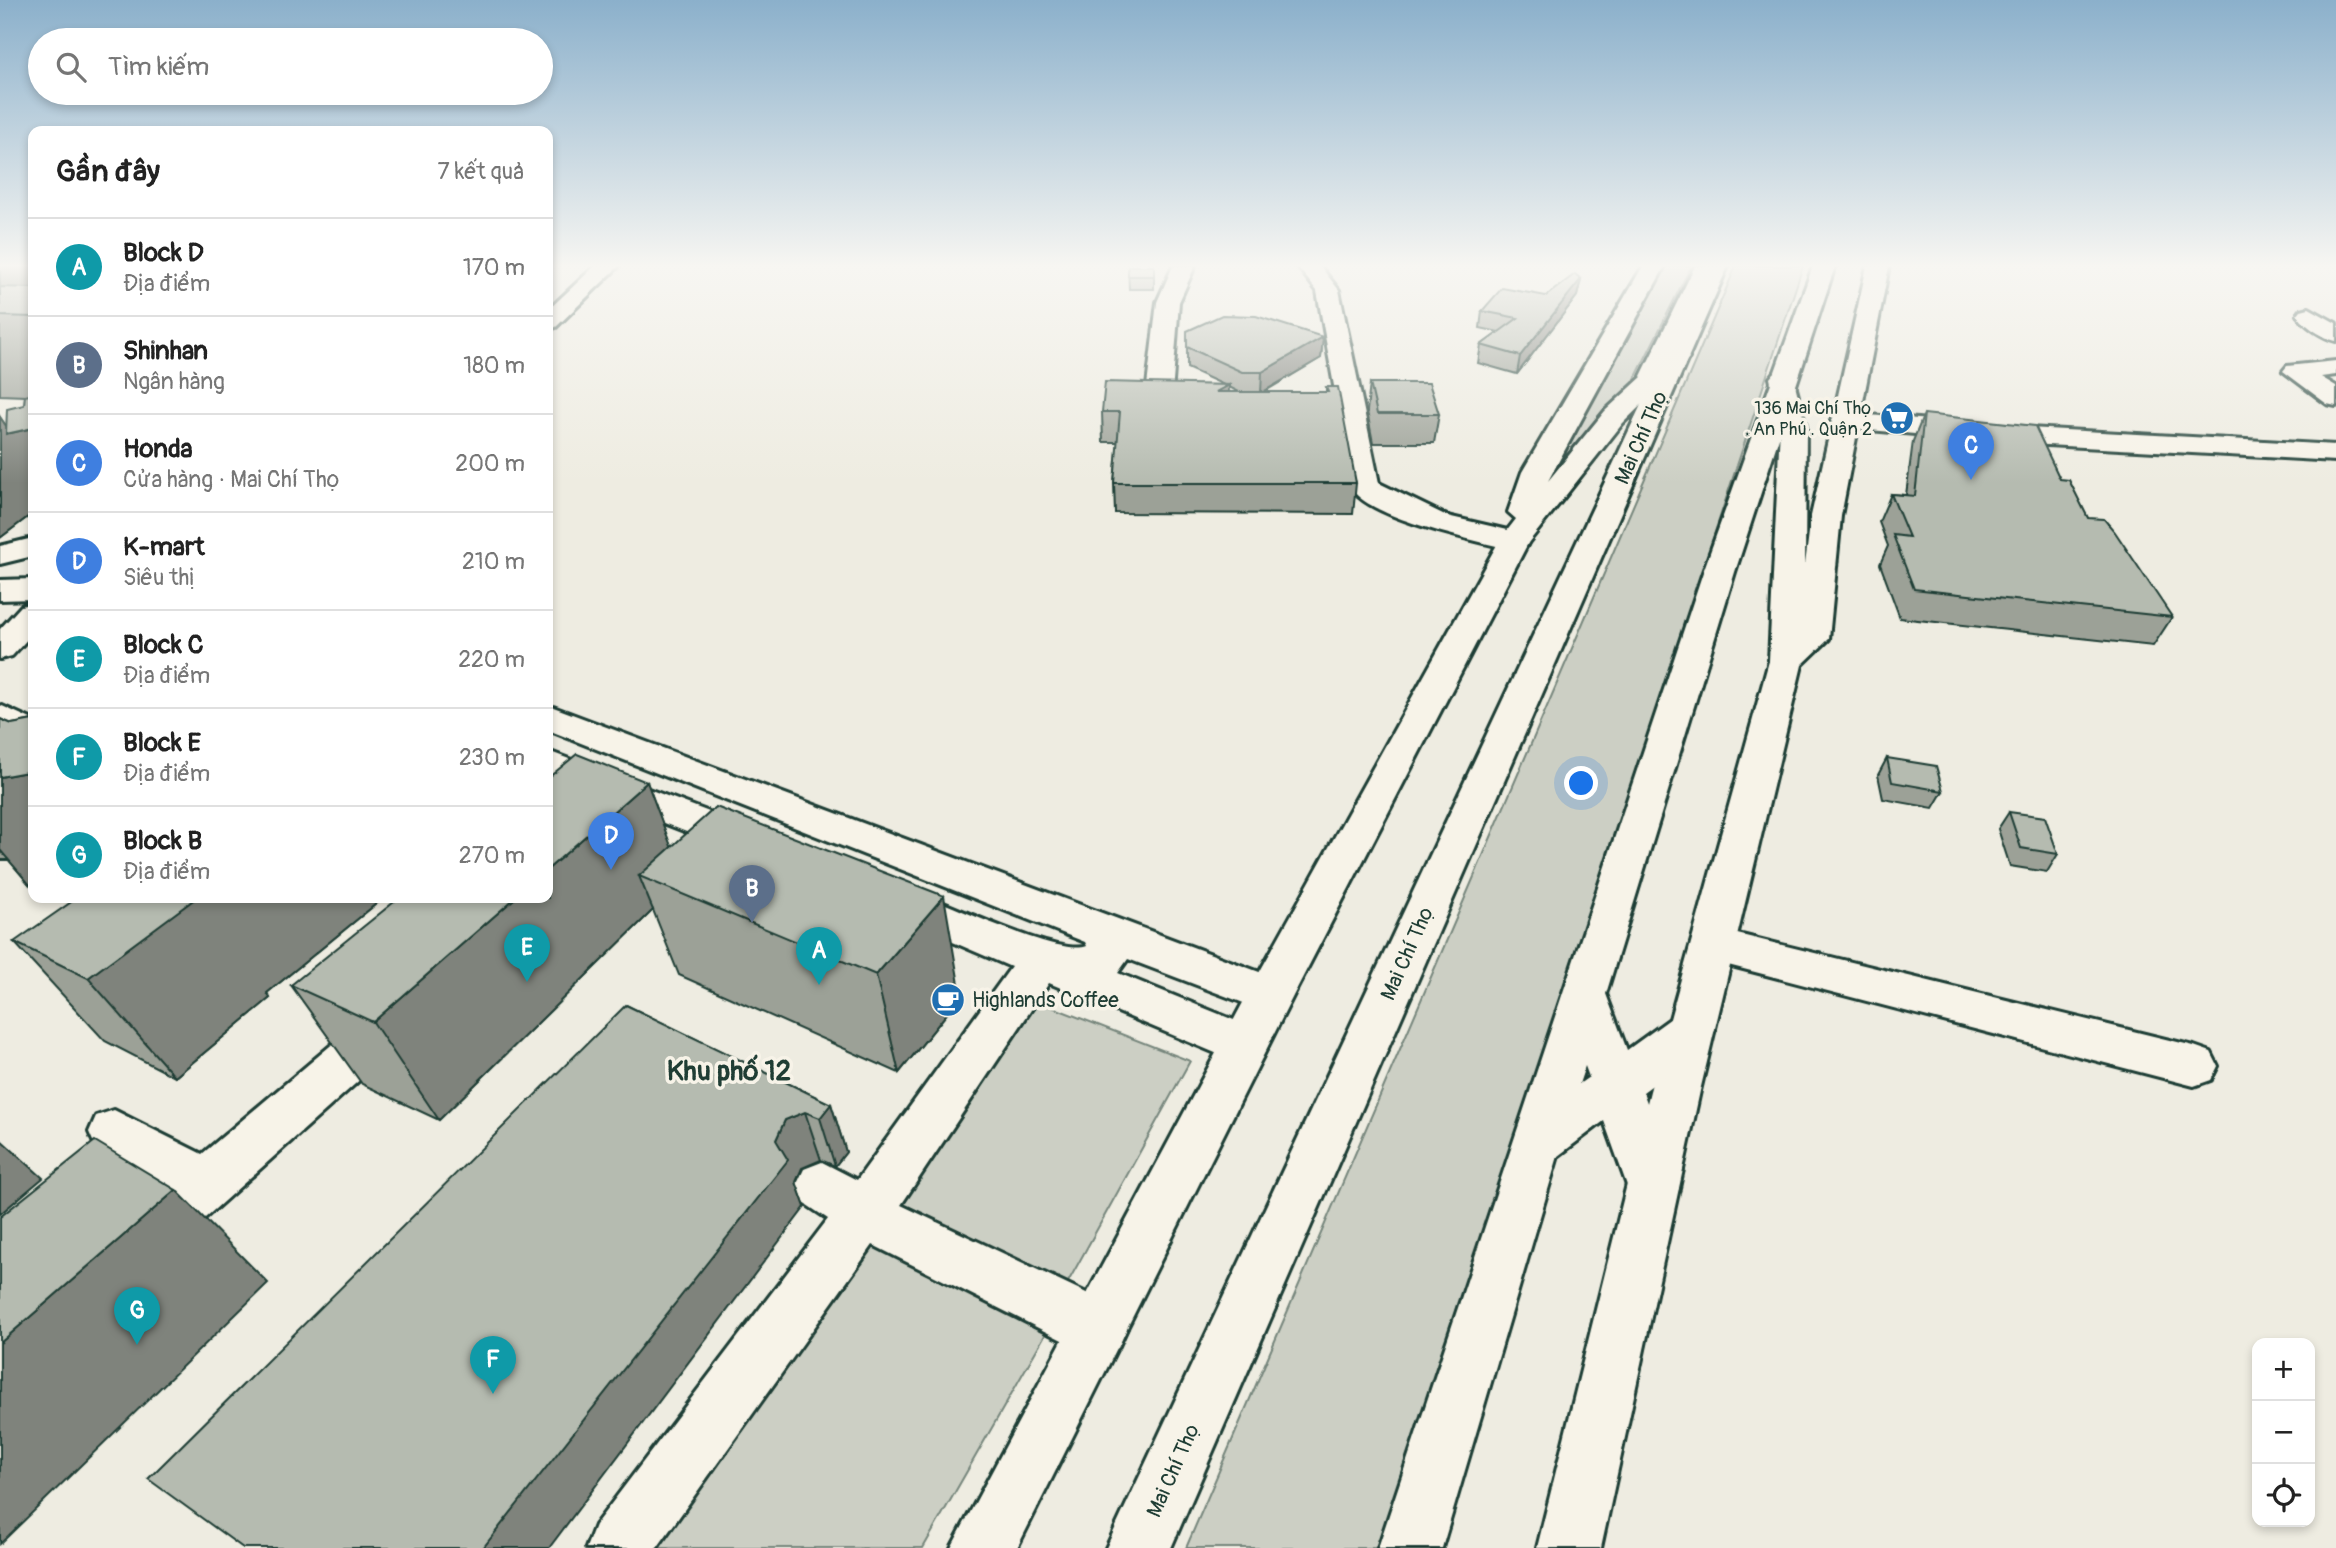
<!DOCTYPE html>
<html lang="vi">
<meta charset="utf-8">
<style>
body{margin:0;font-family:Pangolin,sans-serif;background:#f6f6f6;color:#222}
.controls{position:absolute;right:21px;bottom:21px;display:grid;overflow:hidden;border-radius:14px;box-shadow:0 4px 10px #0003}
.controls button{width:63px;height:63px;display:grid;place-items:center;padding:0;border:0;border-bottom:2px solid #e0e0e0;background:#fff;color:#222;font:35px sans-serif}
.you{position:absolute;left:1582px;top:784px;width:24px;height:24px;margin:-18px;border:5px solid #fff;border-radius:50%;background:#1a73e8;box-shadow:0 0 0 10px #1a73e833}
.badge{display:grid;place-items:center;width:46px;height:46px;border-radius:50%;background:#db2777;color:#fff;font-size:23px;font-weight:700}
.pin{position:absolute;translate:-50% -58px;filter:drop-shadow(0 2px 4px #0008)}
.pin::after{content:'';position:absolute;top:37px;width:24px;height:21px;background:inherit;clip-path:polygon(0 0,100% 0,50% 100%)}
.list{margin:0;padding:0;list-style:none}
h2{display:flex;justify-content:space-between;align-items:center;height:91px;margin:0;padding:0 28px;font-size:30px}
h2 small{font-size:23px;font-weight:400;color:#767676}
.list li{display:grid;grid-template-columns:46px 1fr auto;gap:21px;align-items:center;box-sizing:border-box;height:98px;padding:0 28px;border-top:2px solid #e0e0e0}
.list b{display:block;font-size:26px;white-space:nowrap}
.list p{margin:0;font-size:23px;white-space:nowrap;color:#767676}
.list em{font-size:23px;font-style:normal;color:#767676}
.icon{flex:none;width:38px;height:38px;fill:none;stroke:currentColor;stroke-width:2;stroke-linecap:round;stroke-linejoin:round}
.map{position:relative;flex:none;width:2336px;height:1548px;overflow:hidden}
.search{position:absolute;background:#fff;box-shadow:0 4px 10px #0003;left:28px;top:28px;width:525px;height:77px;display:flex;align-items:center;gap:18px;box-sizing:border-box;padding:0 24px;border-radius:38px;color:#767676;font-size:26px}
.panel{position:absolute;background:#fff;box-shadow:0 4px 10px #0003;left:28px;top:126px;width:525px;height:777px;border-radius:14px}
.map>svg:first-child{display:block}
</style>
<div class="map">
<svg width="2336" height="1548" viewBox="0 0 2336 1548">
<rect width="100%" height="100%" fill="#eeece1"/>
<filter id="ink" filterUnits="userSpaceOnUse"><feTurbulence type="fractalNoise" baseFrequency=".0143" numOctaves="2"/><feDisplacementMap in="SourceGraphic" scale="14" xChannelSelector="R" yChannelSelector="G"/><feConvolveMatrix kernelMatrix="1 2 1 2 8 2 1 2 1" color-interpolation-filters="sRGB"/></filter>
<g filter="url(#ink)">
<path fill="#cccfc4" stroke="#76867c" stroke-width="2" d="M1658 266H1691L1629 391 1555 470H1548Z
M1736 266H1803L1379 1548H1186Z
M1029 998 1190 1061 1062 1293 886 1207Z
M865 1238 1049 1328 923 1548H637Z"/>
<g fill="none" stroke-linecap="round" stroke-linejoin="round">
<g stroke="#1f3d34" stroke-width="6">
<path id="minor" d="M595 266H619L556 327 548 329V310Z
M1173 266H1195L1179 302 1172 395 1199 397 1203 403 1199 409C1183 412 1165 412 1149 409L1145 403 1157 302Z
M1297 266H1320L1339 290 1379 483 1447 516 1525 534 1529 541 1525 548 1514 550C1481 542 1365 518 1351 487 1342 466 1342 435 1338 413L1280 410 1276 404 1280 398 1336 397 1317 291Z
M1695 266H1717L1667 376 1663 381H1645L1641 376Z
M2309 308 2336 323V341C2323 338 2305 326 2297 315L2301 310Z
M2336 361V375L2321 377 2336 386V406L2327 404 2283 371 2287 366Z
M1844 413 2029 428 2336 445V461L2029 444 1835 427 1831 421 1835 415Z
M33 538V556L0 564V546Z
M33 579V599L0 600V580Z
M33 603V633L12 656 0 659V629L21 606Z
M0 705 33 720V747L0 732Z
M548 705 1286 982 1293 995 1286 1008 1270 1013 1128 959 1118 973 1261 1031 1268 1045 1261 1059 1244 1065 1049 983 901 1205 1118 1308 1127 1328 1118 1348 1098 1356 1078 1348 873 1245 657 1548H586L595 1525 828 1219 804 1203 796 1186 804 1169 822 1162 857 1180 1011 967 883 912 877 901 883 890 898 885C936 897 1057 958 1087 946L1085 942 548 730Z
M548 751 762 832 768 842 762 852 748 856 548 778Z
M1713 928 2194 1046 2211 1052 2218 1066 2211 1080 2194 1086 1697 957 1691 945 1697 933Z
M385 1009 402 1014 408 1028 402 1042 167 1252 148 1259 129 1252 121 1234 129 1216 164 1186 96 1148 89 1132 96 1116 114 1110 202 1154 368 1014Z"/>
</g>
<g stroke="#1f3d34" stroke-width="6">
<path id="major" d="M1643 266H1665L1548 481 1605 411 1668 353H1686L1689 358 1623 423 1528 543 1293 996 1017 1548H951L1254 982 1499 541 1516 519 1508 512 1522 472Z
M1867 266H1889L1841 516 1829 639 1802 665 1700 1091 1601 1548H1537L1650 1091 1769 661 1780 427 1770 378 1774 373H1792L1806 427 1805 565 1811 516Z"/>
</g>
<g stroke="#1f3d34" stroke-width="6">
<path id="highway" d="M1706 266H1728L1171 1548H1106Z
M1813 266H1835L1735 572 1606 994 1627 1050 1674 1016 1691 1011 1708 1016 1715 1030 1708 1044 1643 1092 1679 1188 1672 1205 1653 1212 1634 1205 1604 1121 1558 1156 1442 1548H1378L1703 572ZM1585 1066 1589 1077 1579 1084Z"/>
</g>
<use href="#minor" fill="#f7f3e8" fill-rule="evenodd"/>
<use href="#major" fill="#f7f3e8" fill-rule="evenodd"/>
<use href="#highway" fill="#f7f3e8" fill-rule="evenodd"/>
</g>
<path fill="#9ca197" stroke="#1f3d34" stroke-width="2" fill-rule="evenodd" d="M0 266H33V513L0 538V417L6 426 24 405 25 396 0 395Z
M1128 266H1154V289H1129Z
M1581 279 1577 296 1517 374 1478 363 1481 345 1499 332 1480 328 1482 311 1546 296Z
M1187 331 1323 337 1321 358 1264 392H1326V387L1356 483 1353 514 1115 513 1114 483 1118 442H1103L1102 412 1222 384 1187 368ZM1229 387 1239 392H1228Z
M1370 383 1439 414 1434 443H1373L1367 411Z
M1924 414 2060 479 2088 518 2172 617 2153 646 1900 618 1880 564 1888 546 1879 522 1891 494 1906 495 1913 441Z
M0 719 12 724 33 720V884L30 885 9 860H0Z
M1887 758 1943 791 1933 808 1883 799 1878 775Z
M647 782 671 847 961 996 899 1073 679 975 653 910 439 1120 362 1084 291 985Z
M2009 812 2058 854 2047 872 2010 866 1998 829Z
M376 904 267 993 270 998 175 1077 105 1041 14 942Z
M626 1005 831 1104 846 1152 835 1166 821 1160 802 1168 796 1182 805 1207Z"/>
<path fill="#7f837b" stroke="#1f3d34" stroke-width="2" d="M0 266H33V288L0 305Z
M1581 279 1577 296 1517 374 1520 356Z
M1323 337 1321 358 1261 393 1262 372Z
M1229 385 1228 413 1216 392Z
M0 417 11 433 33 428V513L0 538Z
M33 771V884L30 885 0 850V777Z
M647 782 684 881 639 876 653 910 439 1120 373 1022 515 898H548V869Z
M944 896 961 996 899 1073 876 975Z
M190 898H372L376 904 267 993 270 998 175 1077 88 978Z
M831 1104 846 1152 835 1166 820 1118Z
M805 1112 821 1160 802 1168 796 1182 805 1207 549 1548H483L776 1140 785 1120Z
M0 1139 43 1178 0 1214Z
M176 1190 268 1283 0 1544V1343Z"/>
<path fill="#b5bbb0" stroke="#1f3d34" stroke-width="2" d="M1128 266H1154V276H1128Z
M1575 274 1581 279 1520 356 1481 345 1518 318 1482 311 1502 288 1546 296Z
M0 287 33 288V317L0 316Z
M1222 315 1256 316 1323 337 1262 372H1242L1187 347V331Z
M1105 382 1229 385 1216 392H1328L1326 387H1338L1356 483H1114L1120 412H1102Z
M1370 383H1429L1439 414H1377Z
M33 394V428L6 434 7 409 24 405 25 396Z
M1924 414 2035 426 2060 479 2069 480 2088 518 2104 519 2115 532 2172 617 1914 589 1893 535 1909 537 1891 494 1915 496Z
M0 719 12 724 33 720V771L0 777Z
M577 754 647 782 548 869V778Z
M1887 758 1936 766 1943 791 1892 782Z
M716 807 944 896 876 975 639 876Z
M2009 812 2045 817 2058 854 2021 848Z
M77 898H196L88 978 14 942Z
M399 898H515L373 1022 291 985Z
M626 1005 831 1104 820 1118 805 1112 785 1120 776 1140 788 1160 483 1548H243L148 1479Z
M95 1141 176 1190 0 1343V1217Z"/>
</g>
<linearGradient id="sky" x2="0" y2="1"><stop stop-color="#8bb0cb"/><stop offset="0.55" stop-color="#f7f6f2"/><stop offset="1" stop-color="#f7f6f2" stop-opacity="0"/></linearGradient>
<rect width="2336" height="483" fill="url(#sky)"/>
<defs>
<g id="supermarket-disc" transform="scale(1.75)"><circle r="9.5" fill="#1f6fb2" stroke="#f7f3e8"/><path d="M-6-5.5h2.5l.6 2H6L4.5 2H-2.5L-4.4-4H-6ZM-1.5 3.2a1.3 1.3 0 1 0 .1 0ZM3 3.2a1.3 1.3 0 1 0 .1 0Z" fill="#fff"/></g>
<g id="cafe-disc" transform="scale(1.75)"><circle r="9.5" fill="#1f6fb2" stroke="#f7f3e8"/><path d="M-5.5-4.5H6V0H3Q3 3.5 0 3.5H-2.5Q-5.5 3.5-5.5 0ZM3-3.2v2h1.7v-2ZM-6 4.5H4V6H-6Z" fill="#fff"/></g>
</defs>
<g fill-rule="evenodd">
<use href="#supermarket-disc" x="1897" y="418"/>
<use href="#cafe-disc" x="948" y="1000"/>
</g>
<g text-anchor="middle" stroke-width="7" stroke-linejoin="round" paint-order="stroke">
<g font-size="18" fill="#1f3d34" stroke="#f7f3e8" text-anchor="end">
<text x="1872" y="414">136 Mai Chí Thọ<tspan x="1872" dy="21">. An Phú . Quận 2</tspan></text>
</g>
<g font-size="21" fill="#1f3d34" stroke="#f7f3e8">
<text transform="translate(1641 437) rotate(-66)" y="7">Mai Chí Thọ</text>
<text transform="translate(1407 953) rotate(-66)" y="7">Mai Chí Thọ</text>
<text transform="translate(1173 1470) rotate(-66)" y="7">Mai Chí Thọ</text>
</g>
<g font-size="21" fill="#1f3d34" stroke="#f7f3e8" text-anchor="start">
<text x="972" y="1007">Highlands Coffee</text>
</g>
<g font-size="28" font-weight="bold" fill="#1f3d34" stroke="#f7f3e8">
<text x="729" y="1080">Khu phố 12</text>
</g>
</g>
</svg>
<div class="controls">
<button>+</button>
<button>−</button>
<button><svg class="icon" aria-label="locate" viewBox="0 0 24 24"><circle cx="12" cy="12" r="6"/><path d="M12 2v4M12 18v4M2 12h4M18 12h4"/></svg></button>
</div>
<div class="you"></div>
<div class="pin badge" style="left:819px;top:985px;background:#0f9aa8">A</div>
<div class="pin badge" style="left:752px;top:923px;background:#5c6f8a">B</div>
<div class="pin badge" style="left:1971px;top:480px;background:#3f7fe0">C</div>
<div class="pin badge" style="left:611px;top:870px;background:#3f7fe0">D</div>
<div class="pin badge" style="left:527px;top:982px;background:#0f9aa8">E</div>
<div class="pin badge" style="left:493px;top:1394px;background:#0f9aa8">F</div>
<div class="pin badge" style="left:137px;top:1345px;background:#0f9aa8">G</div>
<div class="search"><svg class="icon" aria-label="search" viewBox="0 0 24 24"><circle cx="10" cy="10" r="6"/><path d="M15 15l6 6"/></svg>Tìm kiếm</div>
<section class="panel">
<h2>Gần đây<small>7 kết quả</small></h2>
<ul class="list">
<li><span class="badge" style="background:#0f9aa8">A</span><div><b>Block D</b><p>Địa điểm</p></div><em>170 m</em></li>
<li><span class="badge" style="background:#5c6f8a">B</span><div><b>Shinhan</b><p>Ngân hàng</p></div><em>180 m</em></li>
<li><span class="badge" style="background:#3f7fe0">C</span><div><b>Honda</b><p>Cửa hàng · Mai Chí Thọ</p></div><em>200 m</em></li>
<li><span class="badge" style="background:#3f7fe0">D</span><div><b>K-mart</b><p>Siêu thị</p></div><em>210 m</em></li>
<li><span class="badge" style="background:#0f9aa8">E</span><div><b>Block C</b><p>Địa điểm</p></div><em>220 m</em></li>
<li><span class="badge" style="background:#0f9aa8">F</span><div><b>Block E</b><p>Địa điểm</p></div><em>230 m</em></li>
<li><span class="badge" style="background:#0f9aa8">G</span><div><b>Block B</b><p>Địa điểm</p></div><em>270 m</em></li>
</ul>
</section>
</div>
